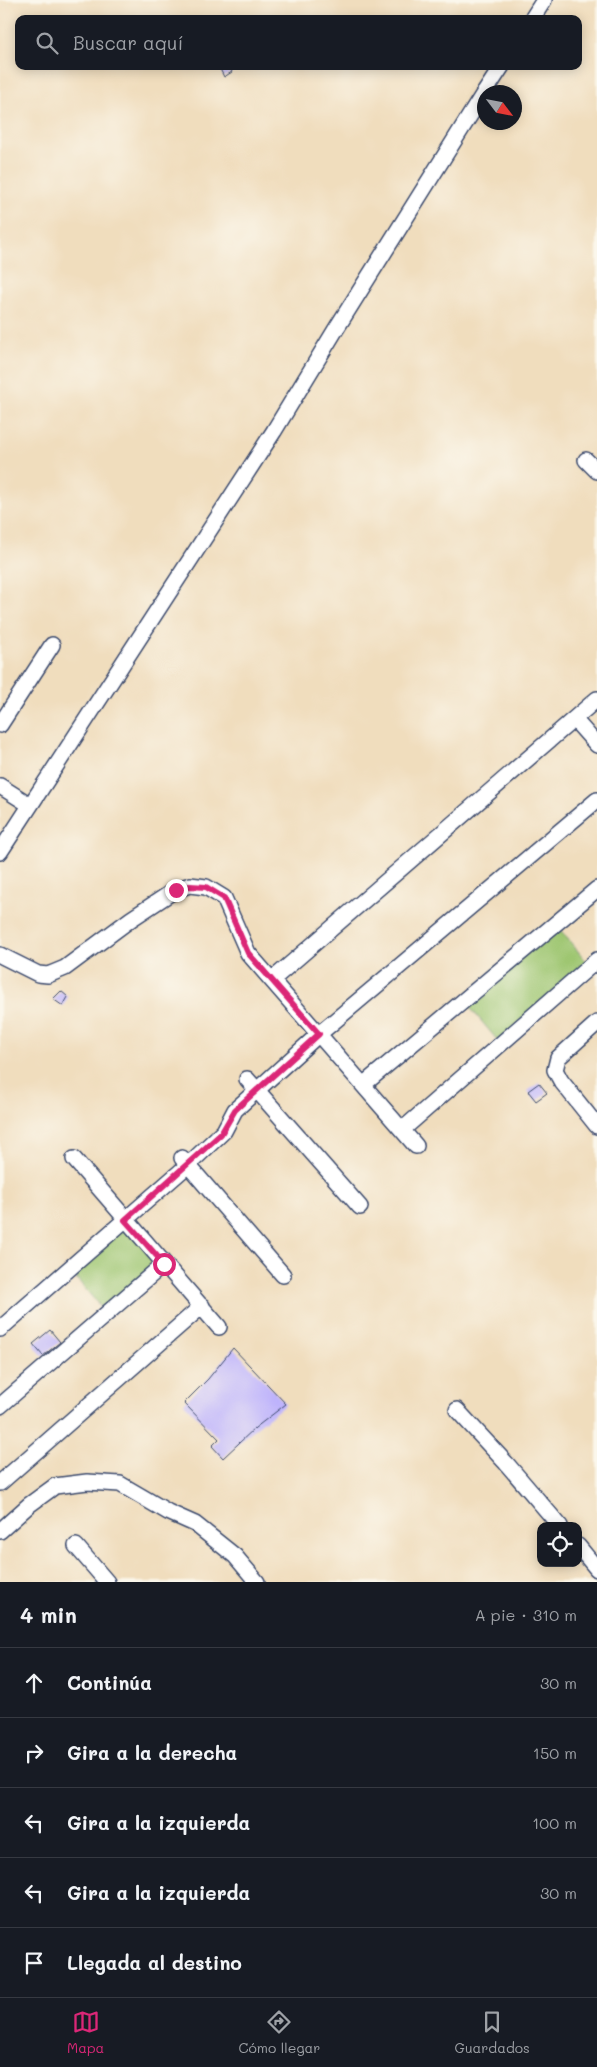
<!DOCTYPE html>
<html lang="es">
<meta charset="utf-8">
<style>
body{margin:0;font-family:Mali,sans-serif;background:#242831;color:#f1f3f6}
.controls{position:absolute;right:15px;bottom:15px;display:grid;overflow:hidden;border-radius:10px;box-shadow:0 2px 12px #0003}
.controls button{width:45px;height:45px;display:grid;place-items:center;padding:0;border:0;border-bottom:1px solid #363941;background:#171b24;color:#f1f3f6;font:25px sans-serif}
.compass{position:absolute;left:477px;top:85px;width:45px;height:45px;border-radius:50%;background:#171b24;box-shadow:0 2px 12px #0003;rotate:122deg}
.stop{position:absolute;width:15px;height:15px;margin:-11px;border:4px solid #db2777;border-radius:50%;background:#fff}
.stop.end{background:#db2777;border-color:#fff;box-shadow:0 1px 5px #0008}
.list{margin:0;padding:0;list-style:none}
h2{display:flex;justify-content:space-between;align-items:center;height:65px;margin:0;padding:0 20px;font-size:21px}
h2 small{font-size:16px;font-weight:400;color:#9ea1a6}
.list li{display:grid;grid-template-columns:32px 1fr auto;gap:15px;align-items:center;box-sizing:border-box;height:70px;padding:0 20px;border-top:1px solid #363941}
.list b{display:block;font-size:19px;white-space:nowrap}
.list em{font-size:16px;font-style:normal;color:#9ea1a6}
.icon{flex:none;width:28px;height:28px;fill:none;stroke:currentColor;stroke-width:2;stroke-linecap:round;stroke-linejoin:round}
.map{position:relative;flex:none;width:597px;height:1582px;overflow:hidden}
.search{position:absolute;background:#171b24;box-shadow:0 2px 12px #0003;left:15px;right:15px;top:15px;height:55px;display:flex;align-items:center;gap:12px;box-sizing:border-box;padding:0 18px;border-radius:10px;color:#9ea1a6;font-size:19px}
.sheet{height:415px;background:#171b24}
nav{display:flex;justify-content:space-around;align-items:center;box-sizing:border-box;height:70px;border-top:1px solid #363941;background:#171b24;font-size:14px;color:#9ea1a6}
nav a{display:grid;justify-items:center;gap:2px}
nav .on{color:#db2777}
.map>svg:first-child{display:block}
</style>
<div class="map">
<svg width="597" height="1582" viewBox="0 0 597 1582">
<rect width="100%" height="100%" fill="#fbf7ec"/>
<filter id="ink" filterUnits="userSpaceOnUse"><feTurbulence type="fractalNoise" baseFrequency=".02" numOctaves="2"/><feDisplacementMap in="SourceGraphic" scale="10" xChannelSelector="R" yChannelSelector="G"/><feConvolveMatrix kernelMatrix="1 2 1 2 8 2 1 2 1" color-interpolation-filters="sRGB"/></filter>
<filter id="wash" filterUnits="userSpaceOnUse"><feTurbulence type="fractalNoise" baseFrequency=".0096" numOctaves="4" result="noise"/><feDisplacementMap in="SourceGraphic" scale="20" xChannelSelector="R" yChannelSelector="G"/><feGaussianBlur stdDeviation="1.12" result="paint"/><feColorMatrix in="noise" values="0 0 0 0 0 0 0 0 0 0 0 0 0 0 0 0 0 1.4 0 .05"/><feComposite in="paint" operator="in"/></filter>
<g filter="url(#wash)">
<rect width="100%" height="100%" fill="#f0ddbd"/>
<path fill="#9ec671" stroke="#5c7a68" d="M557 926 587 962 498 1041 467 1004Z
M125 1225 158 1263 104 1311 71 1272Z"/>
<g id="blocks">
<path fill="#bdb2fc" d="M225 66H229L232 72 224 77 220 69Z
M61 991 68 997 63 1006 53 999Z
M539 1083 547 1093 536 1101 528 1091Z
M50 1330 60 1342 43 1356 33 1344Z
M233 1348 286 1404 255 1428 223 1458 212 1446 219 1439 184 1403 208 1379Z"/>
</g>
</g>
<g filter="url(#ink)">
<use href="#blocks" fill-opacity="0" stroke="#3b496c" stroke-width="1"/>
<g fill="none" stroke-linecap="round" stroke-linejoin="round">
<g stroke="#3b496c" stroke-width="18">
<path id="minor" d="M532 19 544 0
M485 92 502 66
M586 460 597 471
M574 719 597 745
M0 725 52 645
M0 786 30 805
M0 852 274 431 336 329 484 93
M0 955 38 974 48 975 65 968 131 919 175 890 190 885 206 887 224 898 248 953 416 1146
M272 980 597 699
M597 1023 558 1058 555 1070 561 1081 597 1126
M247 1079 360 1207
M363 1085 597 889
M402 1130 597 960
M182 1158 283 1275
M74 1159 219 1327
M0 1329 188 1165 224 1131 235 1110 319 1034 597 800
M0 1406 164 1264
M457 1410 506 1463 560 1526
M0 1483 202 1306
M0 1531 29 1505 55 1486 87 1482 120 1484 168 1512 195 1524 235 1556 257 1582
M76 1546 107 1582
M578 1546 597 1569"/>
</g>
<use href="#minor" stroke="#fff" stroke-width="15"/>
</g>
</g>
<g fill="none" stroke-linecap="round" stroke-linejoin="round" filter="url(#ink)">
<path stroke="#db2777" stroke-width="6" d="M164 1264 125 1220 221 1134 235 1110 319 1034 248 953 224 898 206 887 190 886 176 890"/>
</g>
</svg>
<div class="controls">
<button><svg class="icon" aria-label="locate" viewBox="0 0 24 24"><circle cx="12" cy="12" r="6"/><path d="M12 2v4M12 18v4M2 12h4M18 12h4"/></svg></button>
</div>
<svg class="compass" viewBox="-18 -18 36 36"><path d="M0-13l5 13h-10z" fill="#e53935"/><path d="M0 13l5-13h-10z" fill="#9ea1a6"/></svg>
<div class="stop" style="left:164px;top:1264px"></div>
<div class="stop end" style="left:176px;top:890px"></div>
<div class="search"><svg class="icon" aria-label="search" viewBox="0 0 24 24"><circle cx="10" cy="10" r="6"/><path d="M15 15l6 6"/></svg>Buscar aquí</div>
</div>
<section class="sheet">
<h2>4 min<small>A pie · 310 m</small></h2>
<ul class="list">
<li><svg class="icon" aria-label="ahead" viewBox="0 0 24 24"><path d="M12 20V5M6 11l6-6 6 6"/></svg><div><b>Continúa</b></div><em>30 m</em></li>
<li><svg class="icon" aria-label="right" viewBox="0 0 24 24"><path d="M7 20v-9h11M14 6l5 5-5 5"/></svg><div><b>Gira a la derecha</b></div><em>150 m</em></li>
<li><svg class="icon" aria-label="left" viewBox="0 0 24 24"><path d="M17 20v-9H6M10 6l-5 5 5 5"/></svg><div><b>Gira a la izquierda</b></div><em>100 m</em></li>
<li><svg class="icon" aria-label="left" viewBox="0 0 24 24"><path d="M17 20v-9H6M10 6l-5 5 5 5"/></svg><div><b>Gira a la izquierda</b></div><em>30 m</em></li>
<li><svg class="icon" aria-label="arrive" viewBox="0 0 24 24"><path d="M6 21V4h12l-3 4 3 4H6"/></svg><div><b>Llegada al destino</b></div></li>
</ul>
</section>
<nav>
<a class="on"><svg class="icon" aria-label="map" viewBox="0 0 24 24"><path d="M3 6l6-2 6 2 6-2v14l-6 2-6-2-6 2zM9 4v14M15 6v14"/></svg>Mapa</a>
<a><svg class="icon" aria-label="directions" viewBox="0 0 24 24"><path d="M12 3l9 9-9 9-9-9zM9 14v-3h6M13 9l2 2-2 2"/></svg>Cómo llegar</a>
<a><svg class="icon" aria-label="saved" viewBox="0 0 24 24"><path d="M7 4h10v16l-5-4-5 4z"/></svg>Guardados</a>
</nav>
